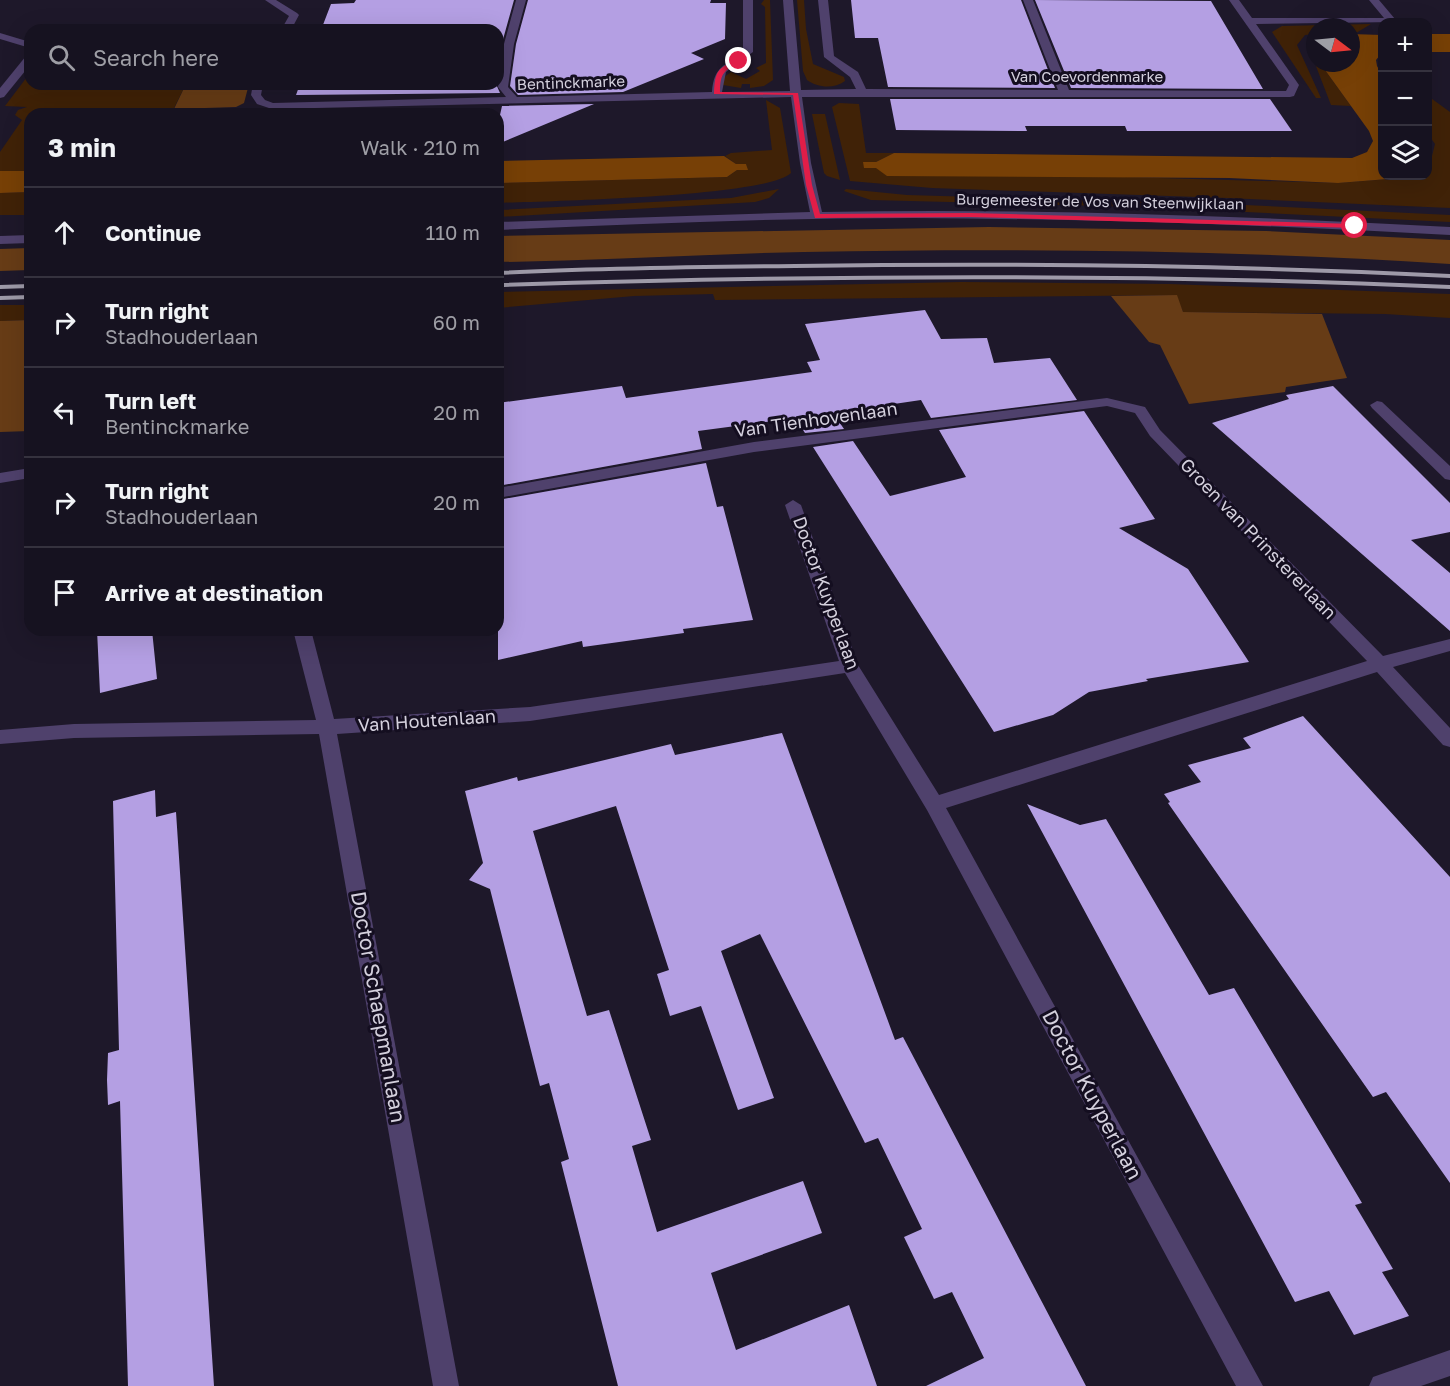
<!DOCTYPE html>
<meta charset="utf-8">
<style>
body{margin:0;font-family:"Golos Text",sans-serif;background:#1f1b29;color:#f1f3f6}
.controls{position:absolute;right:18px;top:18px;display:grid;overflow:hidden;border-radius:12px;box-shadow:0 6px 24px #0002}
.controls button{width:54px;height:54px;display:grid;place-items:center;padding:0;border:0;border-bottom:2px solid #35323e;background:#161220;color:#f1f3f6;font:30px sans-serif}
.compass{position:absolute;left:1306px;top:18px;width:54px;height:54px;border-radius:50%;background:#161220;box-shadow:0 6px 24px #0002;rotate:106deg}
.stop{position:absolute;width:18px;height:18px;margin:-14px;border:4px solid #e11d48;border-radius:50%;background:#fff}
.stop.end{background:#e11d48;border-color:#fff;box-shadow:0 2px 6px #0008}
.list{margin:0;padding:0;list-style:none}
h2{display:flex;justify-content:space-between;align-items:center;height:78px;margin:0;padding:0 24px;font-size:26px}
h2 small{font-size:20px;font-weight:400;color:#9e9ea5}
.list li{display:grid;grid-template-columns:39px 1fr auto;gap:18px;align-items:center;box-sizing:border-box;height:90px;padding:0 24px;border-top:2px solid #35323e}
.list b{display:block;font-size:22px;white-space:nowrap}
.list p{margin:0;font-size:20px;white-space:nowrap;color:#9e9ea5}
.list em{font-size:20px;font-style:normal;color:#9e9ea5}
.icon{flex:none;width:33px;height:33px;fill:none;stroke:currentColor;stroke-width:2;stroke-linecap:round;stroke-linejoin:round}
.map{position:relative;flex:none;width:1450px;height:1386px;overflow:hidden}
.search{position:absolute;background:#161220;box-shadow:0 6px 24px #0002;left:24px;top:24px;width:480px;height:66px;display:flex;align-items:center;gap:15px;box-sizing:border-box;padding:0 21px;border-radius:18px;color:#9e9ea5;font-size:22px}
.panel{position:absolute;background:#161220;box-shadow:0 6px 24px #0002;left:24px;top:108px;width:480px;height:528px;border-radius:18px}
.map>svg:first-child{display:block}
</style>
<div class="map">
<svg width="1450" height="1386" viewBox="0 0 1450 1386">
<rect width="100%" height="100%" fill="#1e182a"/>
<path fill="#402207" d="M764 0H770L773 80 764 86 750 88V84H742L741 88 723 85V78L731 72 746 79 760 71 756 68 766 63 765 7 761 4Z
M797 0H804L806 29 813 64 844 77 845 81C834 89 818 88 807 80L803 71Z
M1371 24 1356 33H1351V27H1315V34L1305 35 1297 45 1321 98H1316L1272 32 1282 26Z
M1311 50 1315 56V63H1320L1351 106 1331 105 1312 56Z
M30 73V84H186L174 108H183L180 114H30V171H0V152L22 120 15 115 18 110 27 107 5 106Z
M1428 96 1450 112V208L1227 198 932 188 850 181 832 107 839 103 859 104 866 153H894L876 162H864L1090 176 1338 183 1428 176V160L1432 156 1435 144 1428 134Z
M766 100 780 108 791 173C767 197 544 201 498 203V183L727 177 737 170H747L746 164H736L725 156 731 153 772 150Z
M812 114H825L840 180 827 176 824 173Z
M779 189 769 198 755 202 498 217V210L731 198Z
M846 189 907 195 1223 204 1450 215V222L1144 207 871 200 844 191Z
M30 192V215H0V193Z
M962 282 1169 284 1450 294V318L1385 314 1183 312 1176 295 715 300 713 294 634 296 498 308V292Z
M0 305H30V320L0 321Z"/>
<path fill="#673c16" d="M186 84H249L244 103 236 107 174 109Z
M989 227 1266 231 1450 240V264C1235 250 1020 248 804 252 702 254 600 261 498 262V236Z
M30 248V270L0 271V249Z
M1177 295 1183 312 1322 314 1347 378 1286 387 1285 392 1189 404 1160 345 1149 342 1111 296Z
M30 320V431L0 432V321Z"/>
<path fill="#774006" d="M1351 34 1382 35V53L1376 60 1377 66 1382 75V176H1407L1401 178 1338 183 1229 178 887 176 876 168H864L863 162H876L894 153 1352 158 1367 152 1373 141 1369 131 1320 63H1351Z
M1428 34H1450V52H1428Z
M724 156 736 164H746L748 170H737L727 177 498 183V161Z
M0 171H30V192L0 193Z"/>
<path fill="#b49fe3" d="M356 0H514L502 43 498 71V30H321L331 4 354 3Z
M528 0H711L710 3H726L725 39 691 53 704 59 623 92 518 95 510 86 516 44Z
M851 0H1021L1055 88 888 87 878 38H855Z
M1035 0 1211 1 1263 89 1071 88Z
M300 84H496L500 93 296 95Z
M890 99H1270L1292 131H1127L1125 126H1025L1027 131 896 130Z
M594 104 498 144V124L502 106Z
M925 310 941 339 987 338 994 363 1050 358 1077 400 931 418 921 400 833 413 844 429 805 433 795 418 698 431 702 449 498 486V403L622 386 626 398 812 372 807 362 820 360 805 324Z
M1333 386 1450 503V532L1411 540 1450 573V631L1212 423 1289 399 1286 395Z
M1084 411 1155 519 1119 528 1188 569 1249 662 1146 679 1148 681 1089 692 1053 715 994 732 813 447 853 441 890 496 966 477 939 430Z
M706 463 717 507 723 506 753 620 683 629 684 633 583 647 582 641 498 660V500Z
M97 630H152L157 679 100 693Z
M1303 716 1450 877V1183L1386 1092 1373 1097 1168 803 1170 802 1164 794 1201 782 1188 765 1251 748 1243 738Z
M782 733 895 1040 903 1037 1086 1386H926L984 1358 952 1292 934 1299 904 1237 922 1229 878 1138 865 1143 760 934 721 951 774 1098 738 1110 701 1006 670 1016 657 974 669 970 616 806 533 831 587 1016 609 1010 651 1140 632 1146 657 1232 803 1181 822 1233 711 1273 736 1350 849 1305 877 1386H618L561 1162 569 1159 549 1083 540 1086 490 889 469 880 483 863 465 791 517 777 518 781 671 744 675 755Z
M155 790 156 817 176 812 214 1386H128L120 1101 108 1105 107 1080 108 1053 119 1050 113 801Z
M1027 804 1080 825 1106 819 1209 995 1234 988 1362 1203 1355 1205 1393 1269 1382 1272 1409 1316 1354 1335 1329 1291 1295 1302Z"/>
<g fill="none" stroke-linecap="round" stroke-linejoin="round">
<path fill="#4f416c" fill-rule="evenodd" d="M265 0H276L297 13 299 15 291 30H281L289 16Z
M516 0H526L514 44 508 87 517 97 712 92C714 65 725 67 743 51V0H753V52L726 72 722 92 790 91 783 0H793L801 90 856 89 850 77 824 57 818 0H828L834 56 858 72 866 89 1058 90 1023 0H1033L1069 90 1286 91 1289 85 1229 0H1239L1252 18H1384L1369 0H1379L1395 19 1396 22 1256 24 1299 85 1294 96 1290 97H802L811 163 822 212C1031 208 1241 216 1450 227V235C1272 225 1093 219 914 218 775 218 637 224 498 230V222L810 212 800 163 791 97 272 109 257 104 251 95 253 84H263L261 95 265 100 273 103 506 97 498 87 504 44Z
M0 33 30 42V48L0 39Z
M30 55V65L4 97 0 98V88L26 56Z
M30 235V243L0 244V236Z
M1107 398 1145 407 1160 430 1383 656 1450 639V651L1393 667 1450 728V747L1443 745 1377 672 946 808 1263 1386H1236L927 810 845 673 530 721 337 734 459 1386H433L319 734 74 738 0 744V730L74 724 316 720 293 630H311L334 719 530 707 839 661 785 505 793 500 801 505 858 665 939 795 1367 661 1150 436 1135 413 1107 406 754 452 498 498V488L754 442Z
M1377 401 1382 402 1450 466V480L1445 479 1372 408 1370 405Z
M30 468V478L0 483V473Z
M1450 1350V1376L1421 1386H1369L1373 1377Z"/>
<path stroke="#9e9aa8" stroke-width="4" d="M498 273C597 268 696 267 795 266 1013 263 1232 265 1450 276
M498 285C816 275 1133 273 1450 287
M0 287 30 286
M0 298 30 297"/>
</g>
<path fill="#e11d48" d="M739 59 741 62C724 70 720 73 720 92L798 93 812 185 820 214 970 213 1355 224 1359 226 1355 228 970 217 815 218 806 185 793 95 714 94C715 71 717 68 739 59Z"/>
<g text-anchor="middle" stroke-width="6" stroke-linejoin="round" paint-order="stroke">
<g font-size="15" fill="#d4d0dd" stroke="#140e20">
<text x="1087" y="82">Van Coevordenmarke</text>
<text transform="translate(571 83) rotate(-2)" y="5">Bentinckmarke</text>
<text transform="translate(1100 202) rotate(1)" y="5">Burgemeester de Vos van Steenwijklaan</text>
</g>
<g font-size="18" fill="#d4d0dd" stroke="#140e20">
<text transform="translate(816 420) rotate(-8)" y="6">Van Tienhovenlaan</text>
<text transform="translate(1258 539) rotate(46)" y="6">Groen van Prinstererlaan</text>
<text transform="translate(826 593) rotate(70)" y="6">Doctor Kuyperlaan</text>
<text transform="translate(427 721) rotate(-4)" y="6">Van Houtenlaan</text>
</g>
<g font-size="21" fill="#d4d0dd" stroke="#140e20">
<text transform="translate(378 1007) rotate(80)" y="7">Doctor Schaepmanlaan</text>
<text transform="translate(1092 1095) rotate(62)" y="7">Doctor Kuyperlaan</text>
</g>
</g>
</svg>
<div class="controls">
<button>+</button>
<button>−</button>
<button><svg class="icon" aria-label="layers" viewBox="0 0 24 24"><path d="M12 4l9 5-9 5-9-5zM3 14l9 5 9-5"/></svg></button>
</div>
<svg class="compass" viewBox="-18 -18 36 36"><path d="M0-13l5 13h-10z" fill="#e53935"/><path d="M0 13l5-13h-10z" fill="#9e9ea5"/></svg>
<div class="stop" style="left:1355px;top:226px"></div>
<div class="stop end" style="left:739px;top:61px"></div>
<div class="search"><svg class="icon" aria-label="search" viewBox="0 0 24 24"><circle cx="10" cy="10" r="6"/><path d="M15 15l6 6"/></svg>Search here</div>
<section class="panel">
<h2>3 min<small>Walk · 210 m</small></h2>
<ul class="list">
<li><svg class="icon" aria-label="ahead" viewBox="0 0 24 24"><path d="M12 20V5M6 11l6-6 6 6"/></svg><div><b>Continue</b></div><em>110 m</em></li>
<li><svg class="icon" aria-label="right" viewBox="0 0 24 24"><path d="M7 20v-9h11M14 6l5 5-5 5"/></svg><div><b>Turn right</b><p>Stadhouderlaan</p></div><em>60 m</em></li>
<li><svg class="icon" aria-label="left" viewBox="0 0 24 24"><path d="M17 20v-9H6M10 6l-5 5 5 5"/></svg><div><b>Turn left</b><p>Bentinckmarke</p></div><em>20 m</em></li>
<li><svg class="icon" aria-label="right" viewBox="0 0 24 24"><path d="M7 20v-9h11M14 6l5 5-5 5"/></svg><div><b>Turn right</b><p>Stadhouderlaan</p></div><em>20 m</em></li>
<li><svg class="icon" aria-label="arrive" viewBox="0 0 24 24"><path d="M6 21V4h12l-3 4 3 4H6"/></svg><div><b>Arrive at destination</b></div></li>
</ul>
</section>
</div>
